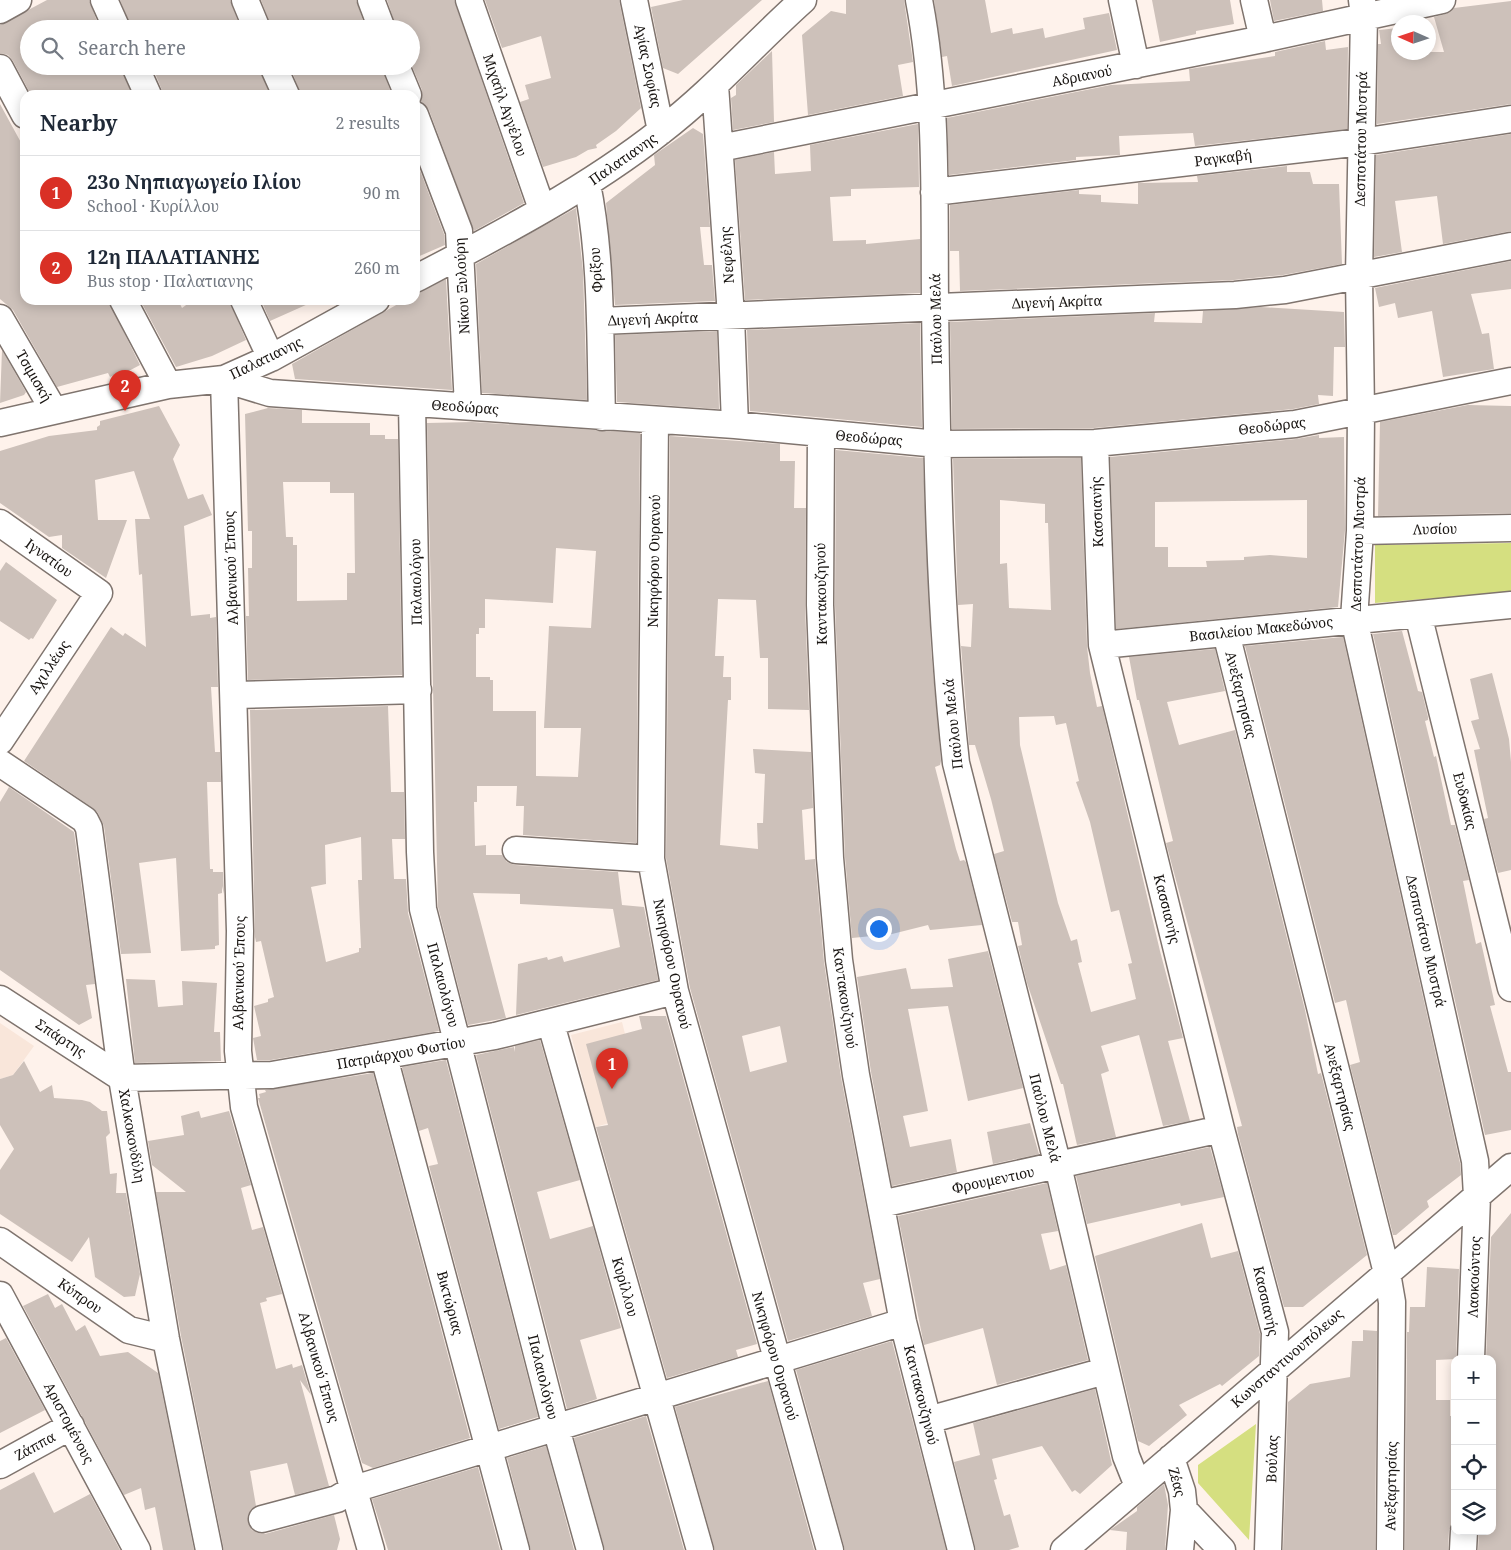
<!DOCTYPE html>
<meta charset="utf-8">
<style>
body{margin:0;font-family:"Noto Serif",serif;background:#f6f6f7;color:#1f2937}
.controls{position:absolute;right:15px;bottom:15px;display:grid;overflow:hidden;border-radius:10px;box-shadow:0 2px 12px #0003}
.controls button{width:45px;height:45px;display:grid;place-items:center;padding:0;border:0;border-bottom:1px solid #e0e1e3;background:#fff;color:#1f2937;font:25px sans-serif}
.compass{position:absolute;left:1391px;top:15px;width:45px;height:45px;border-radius:50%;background:#fff;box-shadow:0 2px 12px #0003;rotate:273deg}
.you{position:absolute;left:878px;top:928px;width:18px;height:18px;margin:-12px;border:4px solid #fff;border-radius:50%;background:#1a73e8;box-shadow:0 0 0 8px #1a73e833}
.badge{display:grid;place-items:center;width:32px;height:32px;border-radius:50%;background:#d93025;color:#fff;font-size:16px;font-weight:700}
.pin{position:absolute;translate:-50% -41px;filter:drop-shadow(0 1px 2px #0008)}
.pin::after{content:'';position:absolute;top:26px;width:18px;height:15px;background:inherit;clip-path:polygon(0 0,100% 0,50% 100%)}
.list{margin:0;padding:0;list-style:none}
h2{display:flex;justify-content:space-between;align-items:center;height:65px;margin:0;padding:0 20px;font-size:21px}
h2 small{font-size:16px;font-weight:400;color:#747a83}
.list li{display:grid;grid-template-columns:32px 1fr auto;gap:15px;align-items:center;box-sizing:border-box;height:75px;padding:0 20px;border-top:1px solid #e0e1e3}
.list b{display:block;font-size:19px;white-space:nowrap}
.list p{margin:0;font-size:16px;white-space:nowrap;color:#747a83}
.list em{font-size:16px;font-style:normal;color:#747a83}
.icon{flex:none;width:28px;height:28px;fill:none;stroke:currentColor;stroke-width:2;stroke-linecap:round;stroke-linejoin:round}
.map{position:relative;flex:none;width:1511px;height:1550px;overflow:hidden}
.search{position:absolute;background:#fff;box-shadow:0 2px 12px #0003;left:20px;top:20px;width:400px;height:55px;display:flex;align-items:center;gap:12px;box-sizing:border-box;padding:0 18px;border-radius:28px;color:#747a83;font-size:19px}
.panel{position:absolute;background:#fff;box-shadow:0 2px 12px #0003;left:20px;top:90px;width:400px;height:215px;border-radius:15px}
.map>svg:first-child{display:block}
</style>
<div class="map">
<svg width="1511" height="1550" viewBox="0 0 1511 1550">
<rect width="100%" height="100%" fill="#fef2eb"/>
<path fill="#f9e6da" d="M622 1022 645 1113 595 1127 571 1035Z
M0 1023 34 1046 13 1075 0 1079Z"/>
<path fill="#d5df80" d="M1511 543V592L1375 603V545Z
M1256 1424 1249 1540 1198 1483V1465Z"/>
<path fill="#cdc1ba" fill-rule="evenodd" d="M47 0H89L100 29H29V66H120L132 95H31L13 61 8 55 0 53V25Z
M120 0H230L241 29H132Z
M261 0H356L365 26 357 29H272Z
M387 0H454L524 203 474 231 429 110 421 102 422 90 411 64V29H397Z
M485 0H619L641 108 616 131 596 145 597 148 588 150 576 157 543 167 520 102 529 99 525 85 551 78 541 36 502 48Z
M683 0H762L678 74 663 68 651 7Z
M846 0H904L913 62 898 65 903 96 808 115 802 35 831 11 846 14Z
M934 0H985L991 33 1012 28 1013 34 1043 28 1045 38 1085 29 1083 18 1109 13 1117 50 952 86 947 56 942 57Z
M1152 0H1230L1234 24 1196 31V34L1160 42Z
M1270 0H1322L1323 11 1274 21Z
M1511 1V104L1377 124 1378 44H1381L1379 30 1398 28V52H1444L1434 17 1446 14 1454 8Z
M1325 41 1326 50 1348 47 1347 129 1195 146 1193 133 1119 136 1120 155 1076 157V160L949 175 947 118 1111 85 1190 81 1189 69 1275 56V52Z
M772 51 774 122 733 130 731 98 736 95V85Z
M152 66H258L270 95H164Z
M290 66H381L392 95H301Z
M0 104 24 148 20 150 25 160V300H108L140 365 123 374 122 371 110 377 108 373 57 387 13 310 0 299Z
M918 124 919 187 851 189V196L830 197 833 241 866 240V244L920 239V293L745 300 735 160 774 152 775 174 811 171 810 145Z
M693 128 703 134 710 227H700L704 265H712L715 301 615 305 606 203 655 165 654 155Z
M1511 134V231L1443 244 1437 196 1395 201 1402 252 1374 257 1376 155Z
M415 157 444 234 445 245 415 258Z
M1287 166V172H1310L1313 184H1339L1342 264 1283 275 1234 280 960 291 959 251H950V205L1079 190V194L1101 195V202L1138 204V183L1198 182 1197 176Z
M576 208 583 271 587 400 482 393 476 264Z
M1511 261V289L1471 294 1482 334 1489 333 1494 369 1443 377 1432 311 1398 318 1395 303 1379 307 1375 288Z
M446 279 452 390 295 379 292 364 405 300H415V294Z
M140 300H178L182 308 193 300H229L246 340 212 356 176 367Z
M261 300H317L270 321Z
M1261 307 1344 312 1345 347H1334L1333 396 1318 395 1319 404 1293 409 1094 428 952 429 950 322 1155 313 1154 322 1202 323 1203 311Z
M920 323 922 427 750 411 747 330Z
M717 331 719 409 617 402 615 335Z
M2 350 26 392 24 395 0 403Z
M1468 405 1511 406V513L1378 516 1380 422Z
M159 406 180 445 173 459 188 499 203 494 212 515 184 526 191 616 210 614V618L216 617 218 687H211L215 752H220L221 782H207L210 869H213V872H223L224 894 222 886V893L218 894 219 945 215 946V949L181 951 176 858 139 863 151 953 121 954 104 826 98 813 93 808 24 761 111 627 123 636 125 633 146 647 142 574 139 575 135 519H150L134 471 95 480 98 520H127L106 578 62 548V535L49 537 0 503V451L49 436 97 430V427L100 425V421Z
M268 408 302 410V423H370V435H385V439H398L402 675 248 680 246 616H249L248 568H252V531H248L245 414ZM283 482H330V493H354L355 573H347V600L297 601V545H293V537H286Z
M472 422 640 433 636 843 523 835 524 806H516L517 786H477V802H474L475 846 486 845V855H502L507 862 515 865 618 872 622 905 644 907 658 980 516 1015 518 964 547 957 548 960 562 956 564 962 620 947 613 909 520 904V894L473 893 506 1018 468 1025 438 907 427 423ZM556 548 596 551 591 628 549 626 544 728H581L578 777 536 776V711H493V680H490V677H476V634H479V628H485V599L553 603Z
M1319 435V438L1344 437 1345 530 1338 607 1116 629 1110 457 1296 439ZM1307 500V558L1270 555 1244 557V560L1206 561 1207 567H1168V547H1155V502Z
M670 436 780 444V461H795L794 508H806L805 605 809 710 768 709V658H760L756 600 718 599 715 656H724L723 677H731V700H728L720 845 758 849 757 823H763L765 774 755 773 753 749 811 752 813 808 802 810 805 860 815 859 824 962 841 1077 880 1279 863 1283 872 1316 788 1341 690 988 666 858ZM780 1026 787 1062 750 1072 742 1036Z
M836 450 923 458 931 649 941 761 940 765 935 767 956 849 960 861 964 860 966 862 982 925 930 930 928 925 892 934 852 938 845 857 835 605Z
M1081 458 1087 646 1090 673 1097 707 1102 706 1160 951 1183 1038 1168 1041 1190 1121 1163 1126 1139 1035 1101 1046 1109 1071 1101 1074 1116 1137 1077 1145 1063 1084H1061L1027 983 1018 946 1022 945 1018 922H1012L994 854 1004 851 991 799 975 745H969L961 646 971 647 973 604 958 605 953 459ZM1000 500 1045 504V523H1048L1051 610 1009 608 1007 563 1000 564ZM1054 716 1056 725 1066 723 1079 781 1076 782 1090 822 1111 912 1119 910 1132 963 1128 964 1136 999 1091 1012 1078 963 1082 962 1077 939 1071 941 1058 903 1020 745 1019 717Z
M6 562 57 600 33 639 31 638 29 640 0 621V571Z
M1402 631 1418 691 1422 692 1428 717V720L1425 721 1434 757 1436 756 1451 825H1455L1469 880 1463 881 1476 944 1481 942 1495 1005 1490 1006 1508 1072H1511V1130L1485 1135 1373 634Z
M1343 637 1460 1163 1461 1175 1427 1201 1429 1207 1396 1235H1393L1350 1065 1360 1062 1346 1000 1335 1003 1245 646Z
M1215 649 1225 691 1167 702 1179 745 1235 730 1305 1010 1318 1074 1321 1073 1367 1255 1303 1307H1284L1238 1134 1237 1127 1242 1126 1166 843 1173 841 1139 700H1137L1129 657Z
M1492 673 1509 739 1511 762V870L1498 873 1484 819 1488 818 1474 750 1480 749 1471 721 1479 719 1470 679Z
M388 706 391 792H404L405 839H392L394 879H406L408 913 439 1031 271 1060H257L253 1038 261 1036 254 1006 268 1002V999L274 997 261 941 256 942 255 937 250 710ZM361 837 362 880H358L361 948H359V952L326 962 311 887 326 884 325 845Z
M9 787 74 832 95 984 86 985 92 1018 79 1025 0 970V802Z
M988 951 1023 1088 968 1101 948 1006 908 1009 928 1111 903 1116 910 1147 951 1139 957 1172 892 1186 871 1072 857 977 906 968 911 989 953 987 948 959Z
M126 979 155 980 158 1007 183 1005 182 981 217 983 214 1032H220L221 1061 135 1063Z
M639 1016H666L757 1344 736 1350 738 1357 667 1378 596 1127 608 1125 586 1044 642 1029Z
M540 1040 580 1180 537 1192 550 1239 593 1226 621 1328 580 1340 597 1399 567 1409 476 1055 514 1047 515 1052V1046Z
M446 1060 538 1417 499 1429 429 1166 438 1164 428 1128 419 1131 402 1067Z
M24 1061 40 1092 52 1085 54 1098 82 1100 90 1102 102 1111H107L110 1133 106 1137 110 1174 117 1173 116 1193H126L140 1274 135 1296 124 1297 95 1277 89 1237 72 1262 0 1214V1170L14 1149 0 1125V1079L13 1075Z
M373 1073 470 1438 373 1468 362 1463 258 1098H260L259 1094 266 1092 265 1090Z
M199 1111 201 1118 229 1111 251 1185 241 1188 252 1230 263 1227 282 1294 266 1298 267 1301 260 1303 276 1369 292 1364 293 1368 302 1365 311 1395 300 1380 329 1486 295 1495 287 1463 250 1471 256 1506 248 1515V1523L252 1530 258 1533 265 1534 334 1515 340 1539 337 1550H224L181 1336 156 1192H186L152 1165 148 1141 184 1135 181 1116Z
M1030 1123 1039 1154 993 1164 987 1132Z
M1210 1147 1224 1197 1181 1206 1180 1203 1087 1224 1076 1176Z
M1047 1183 1058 1231 1041 1234 1050 1270 1066 1265 1088 1360 997 1385 983 1328 924 1345 898 1216Z
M1511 1213V1550H1478L1479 1531H1492V1359H1486L1491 1237Z
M1202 1223 1211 1258 1238 1251 1260 1334 1259 1356 1222 1386 1220 1384 1179 1405 1187 1415 1149 1446 1138 1441 1095 1256Z
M1427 1267 1459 1269 1456 1359 1436 1360V1400H1450V1416H1455V1520L1449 1530 1448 1550H1405L1407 1332H1409L1410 1307H1425Z
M48 1294 55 1308 62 1304 76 1331 85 1325 100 1356 128 1352 158 1373 194 1550H163L155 1507 145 1510 141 1488 124 1495 23 1306Z
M1363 1330 1377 1331 1375 1550H1283L1288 1402 1310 1384 1350 1377 1352 1341H1363Z
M6 1338 45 1410 0 1433V1341Z
M892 1341 946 1550H845L796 1370Z
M768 1381 814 1550H715L675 1407Z
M1095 1389 1112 1465 1080 1494 1075 1490 1072 1492 1042 1446 992 1459 997 1479 994 1480 1004 1516 1010 1514 1019 1547 1009 1550H976L954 1462 980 1455 973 1423Z
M646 1416 684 1550H605L574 1438Z
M546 1446 574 1550H531L507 1458Z
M478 1467 500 1550H388L372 1499Z
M34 1472 54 1513 90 1494 120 1550H0V1490Z
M1164 1484 1168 1505 1165 1550H1126L1127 1532 1110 1530 1137 1511V1507Z"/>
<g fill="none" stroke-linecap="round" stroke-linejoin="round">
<g stroke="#7f746e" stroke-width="29">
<path id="minor" d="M104 0 117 29
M245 0 257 29
M371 0 382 29
M469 0 542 209
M634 0 661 131
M919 0C938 99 934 202 935 303 937 456 939 610 956 763L1058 1166 1126 1456 1138 1486
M1122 0 1136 65
M1254 0 1263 39
M1362 0 1364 16 1359 276 1361 411 1360 531 1354 619 1475 1161 1477 1196 1471 1359
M0 10 18 0
M135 66 148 95
M273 66 286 95
M396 66 408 95
M0 68 25 115
M715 85 731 316 735 425
M415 115 459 231 468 406
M720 148 1263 39 1442 0
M587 184C602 257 600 342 602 417
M934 192 1361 142 1511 119
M415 279C499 235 586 190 661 131 712 92 755 43 803 0
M123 300 168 385
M244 300 271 358
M0 318 53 409
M600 321 1235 295 1285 290 1511 246
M412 403 420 852 423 909 556 1428 590 1550
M655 420 651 859 675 991 830 1550
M0 423 168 385 224 379 271 358 376 300
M821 434 820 605 830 858 839 960 856 1075 903 1322 961 1550
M1095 443 1102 645 1221 1129 1275 1332 1268 1550
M0 523 99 593 0 741
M1360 531 1511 528
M1418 614 1511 988
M1226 633 1387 1273 1392 1302 1390 1550
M1102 645 1511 605
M235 695 418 690
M0 763 85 820 89 828 122 1078 166 1339 209 1550
M516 850 651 859
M0 999 122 1078 272 1075 495 1036 675 991
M551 1024 700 1550
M384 1057 516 1550
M881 1204 1221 1129
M0 1241 129 1330 166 1339
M0 1295 137 1550
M928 1420 1105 1371
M1171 1458 1182 1491 1184 1510 1222 1550
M0 1465 71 1426
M262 1519 337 1499 354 1489 903 1322
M371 1550 244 1107 238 1051 240 931 224 379 270 393 735 425 938 444 1095 443 1295 424 1511 381
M1064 1550 1511 1167
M1180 1550 1184 1510
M1463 1550 1464 1531"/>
</g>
<use href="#minor" stroke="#fff" stroke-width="26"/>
</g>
<g text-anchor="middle" stroke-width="4" stroke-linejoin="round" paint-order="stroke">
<g font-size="14" fill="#181411" stroke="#fff">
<text transform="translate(648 66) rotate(78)" y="5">Αγίας Σοφίας</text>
<text transform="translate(1082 76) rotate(-11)" y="5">Αδριανού</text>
<text transform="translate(505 105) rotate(71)" y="5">Μιχαήλ Αγγέλου</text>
<text transform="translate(1361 139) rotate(-89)" y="5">Δεσποτάτου Μυστρά</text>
<text transform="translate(1223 158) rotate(-7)" y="5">Ραγκαβή</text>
<text transform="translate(623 159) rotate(-35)" y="5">Παλατιανης</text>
<text transform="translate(727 255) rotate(-94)" y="5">Νεφέλης</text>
<text transform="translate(596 270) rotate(-94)" y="5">Φρίξου</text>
<text transform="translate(462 286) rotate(-93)" y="5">Νίκου Ξυλούρη</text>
<text transform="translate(1057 302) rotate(-2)" y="5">Διγενή Ακρίτα</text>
<text transform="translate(653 319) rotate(-2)" y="5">Διγενή Ακρίτα</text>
<text transform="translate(936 319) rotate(-91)" y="5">Παύλου Μελά</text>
<text transform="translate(266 358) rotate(-26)" y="5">Παλατιανης</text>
<text transform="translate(34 376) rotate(60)" y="5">Τσιμισκή</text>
<text transform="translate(465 407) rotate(4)" y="5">Θεοδώρας</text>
<text transform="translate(1272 426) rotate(-7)" y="5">Θεοδώρας</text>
<text transform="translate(869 438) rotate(5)" y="5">Θεοδώρας</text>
<text transform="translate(1097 512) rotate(-92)" y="5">Κασσιανής</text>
<text transform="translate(1435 529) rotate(-1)" y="5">Λυσίου</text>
<text transform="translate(1358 544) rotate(-88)" y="5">Δεσποτάτου Μυστρά</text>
<text transform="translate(49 558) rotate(36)" y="5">Ιγνατίου</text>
<text transform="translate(654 561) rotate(-89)" y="5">Νικηφόρου Ουρανού</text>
<text transform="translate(231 568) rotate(-92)" y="5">Αλβανικού Έπους</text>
<text transform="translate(416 582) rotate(-91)" y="5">Παλαιολόγου</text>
<text transform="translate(821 594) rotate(-91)" y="5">Καντακουζηνού</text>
<text transform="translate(1261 629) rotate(-6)" y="5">Βασιλείου Μακεδώνος</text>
<text transform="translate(49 667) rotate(-56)" y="5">Αχιλλέως</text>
<text transform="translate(1241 695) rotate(76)" y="5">Ανεξαρτησίας</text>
<text transform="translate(953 724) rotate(-96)" y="5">Παύλου Μελά</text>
<text transform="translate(1465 801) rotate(76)" y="5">Ευδοκίας</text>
<text transform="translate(1167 909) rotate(76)" y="5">Κασσιανής</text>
<text transform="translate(1426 941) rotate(77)" y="5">Δεσποτάτου Μυστρά</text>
<text transform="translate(672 964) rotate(78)" y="5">Νικηφόρου Ουρανού</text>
<text transform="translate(239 973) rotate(-89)" y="5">Αλβανικού Έπους</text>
<text transform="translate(443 985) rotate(75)" y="5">Παλαιολόγου</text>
<text transform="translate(845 998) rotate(82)" y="5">Καντακουζηνού</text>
<text transform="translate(61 1038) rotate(33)" y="5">Σπάρτης</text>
<text transform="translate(401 1053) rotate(-10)" y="5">Πατριάρχου Φωτίου</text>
<text transform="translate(1340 1087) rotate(76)" y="5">Ανεξαρτησίας</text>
<text transform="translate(1045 1118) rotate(76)" y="5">Παύλου Μελά</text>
<text transform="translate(132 1136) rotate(80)" y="5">Χαλκοκονδύλη</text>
<text transform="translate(993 1180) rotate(-12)" y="5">Φρουμεντιου</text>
<text transform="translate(1474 1277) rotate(-88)" y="5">Λαοκοώντος</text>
<text transform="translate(625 1287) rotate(74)" y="5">Κυρίλλου</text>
<text transform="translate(80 1296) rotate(35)" y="5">Κύπρου</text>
<text transform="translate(1266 1301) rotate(77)" y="5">Κασσιανής</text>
<text transform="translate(450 1303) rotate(75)" y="5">Βικτώριας</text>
<text transform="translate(775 1356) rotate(74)" y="5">Νικηφόρου Ουρανού</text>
<text transform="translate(1287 1358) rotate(-41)" y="5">Κωνσταντινουπόλεως</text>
<text transform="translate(319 1367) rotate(74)" y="5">Αλβανικού Έπους</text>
<text transform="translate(543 1377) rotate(76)" y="5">Παλαιολόγου</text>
<text transform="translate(921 1395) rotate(76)" y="5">Καντακουζηνού</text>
<text transform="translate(69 1423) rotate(62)" y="5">Αριστομένους</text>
<text transform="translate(35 1446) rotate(-29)" y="5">Ζάππα</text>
<text transform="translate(1272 1459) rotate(-88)" y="5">Βούλας</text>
<text transform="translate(1177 1482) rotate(75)" y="5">Ζέας</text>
<text transform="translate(1391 1486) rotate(-89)" y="5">Ανεξαρτησίας</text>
</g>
</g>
</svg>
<div class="controls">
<button>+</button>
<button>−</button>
<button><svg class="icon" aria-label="locate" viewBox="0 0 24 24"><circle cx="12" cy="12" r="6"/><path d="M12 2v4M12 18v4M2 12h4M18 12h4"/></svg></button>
<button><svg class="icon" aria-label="layers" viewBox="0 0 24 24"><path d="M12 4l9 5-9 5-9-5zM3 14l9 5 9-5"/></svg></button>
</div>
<svg class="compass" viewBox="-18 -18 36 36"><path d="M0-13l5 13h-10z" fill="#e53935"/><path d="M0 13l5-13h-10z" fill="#747a83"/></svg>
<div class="you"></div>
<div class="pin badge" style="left:612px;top:1089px">1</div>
<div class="pin badge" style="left:125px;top:411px">2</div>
<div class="search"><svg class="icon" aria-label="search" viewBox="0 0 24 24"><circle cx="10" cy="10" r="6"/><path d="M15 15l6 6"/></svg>Search here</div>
<section class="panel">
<h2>Nearby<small>2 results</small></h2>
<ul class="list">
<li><span class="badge">1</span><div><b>23ο Νηπιαγωγείο Ιλίου</b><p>School · Κυρίλλου</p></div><em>90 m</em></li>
<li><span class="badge">2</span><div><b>12η ΠΑΛΑΤΙΑΝΗΣ</b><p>Bus stop · Παλατιανης</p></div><em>260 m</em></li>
</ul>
</section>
</div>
